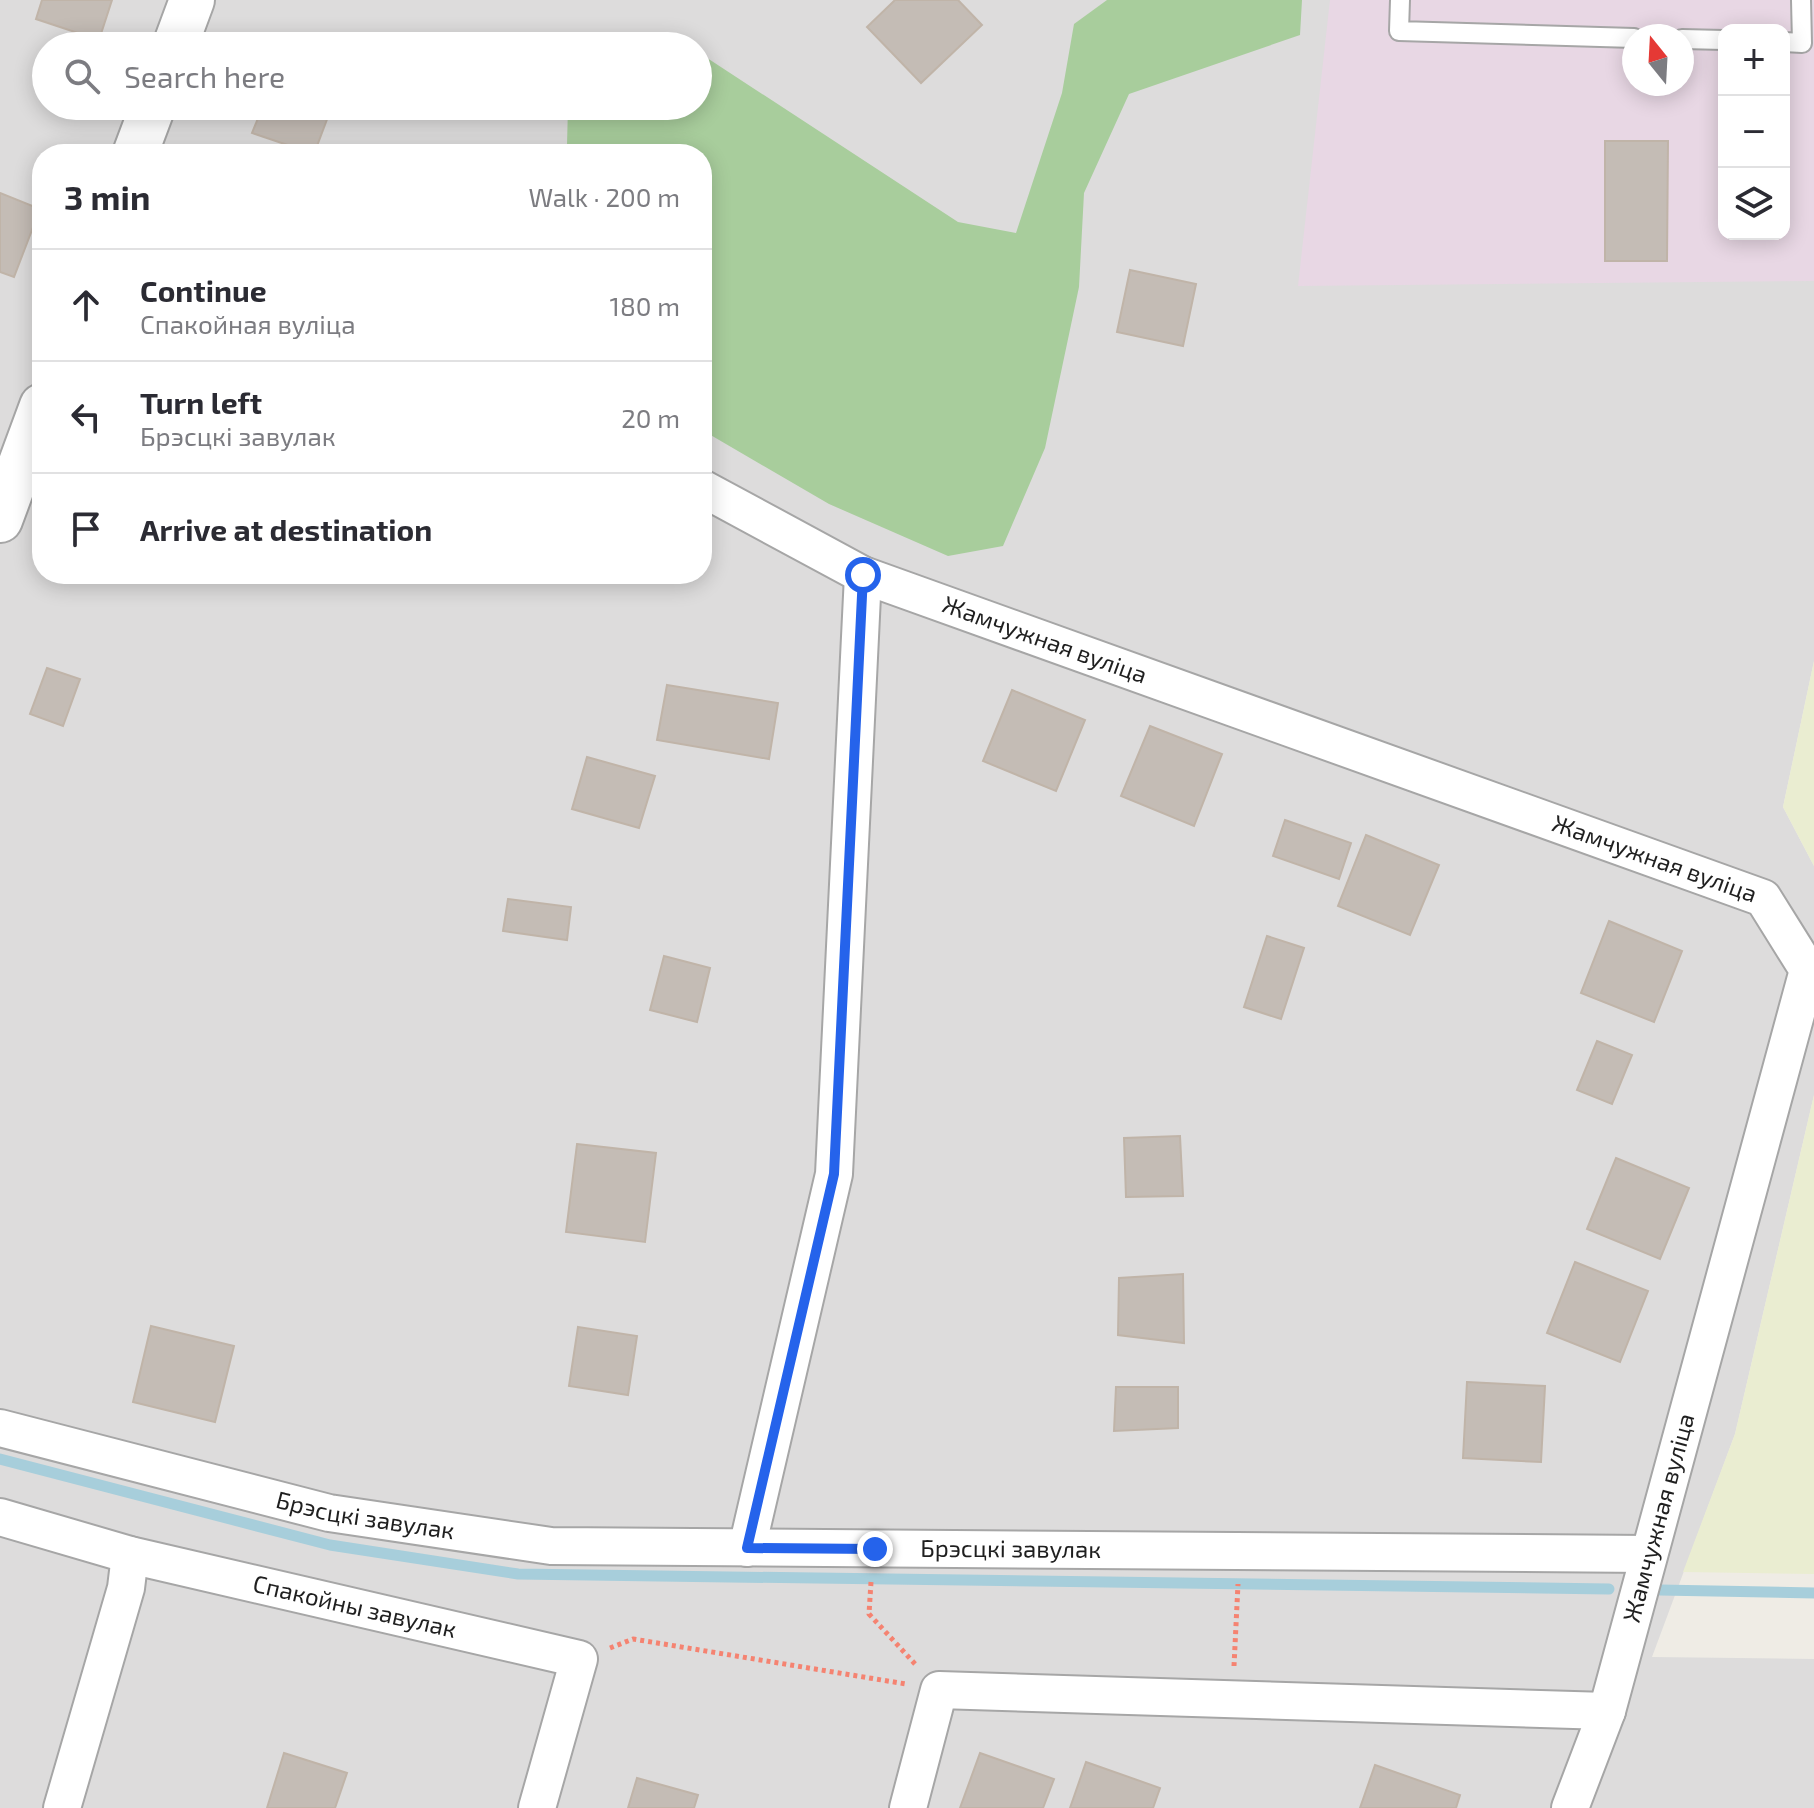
<!DOCTYPE html>
<meta charset="utf-8">
<style>
body{margin:0;font-family:"Exo 2",sans-serif;background:#f2f2f3;color:#2b2b33}
.controls{position:absolute;right:24px;top:24px;display:grid;overflow:hidden;border-radius:16px;box-shadow:0 4px 20px #0003}
.controls button{width:72px;height:72px;display:grid;place-items:center;padding:0;border:0;border-bottom:2px solid #e1e1e2;background:#fff;color:#2b2b33;font:40px sans-serif}
.compass{position:absolute;left:1622px;top:24px;width:72px;height:72px;border-radius:50%;background:#fff;box-shadow:0 4px 20px #0003;rotate:342deg}
.stop{position:absolute;width:24px;height:24px;margin:-18px;border:6px solid #2563eb;border-radius:50%;background:#fff}
.stop.end{background:#2563eb;border-color:#fff;box-shadow:0 2px 8px #0008}
.list{margin:0;padding:0;list-style:none}
h2{display:flex;justify-content:space-between;align-items:center;height:104px;margin:0;padding:0 32px;font-size:34px}
h2 small{font-size:26px;font-weight:400;color:#7c7c81}
.list li{display:grid;grid-template-columns:52px 1fr auto;gap:24px;align-items:center;box-sizing:border-box;height:112px;padding:0 32px;border-top:2px solid #e1e1e2}
.list b{display:block;font-size:30px;white-space:nowrap}
.list p{margin:0;font-size:26px;white-space:nowrap;color:#7c7c81}
.list em{font-size:26px;font-style:normal;color:#7c7c81}
.icon{flex:none;width:44px;height:44px;fill:none;stroke:currentColor;stroke-width:2;stroke-linecap:round;stroke-linejoin:round}
.map{position:relative;flex:none;width:1814px;height:1808px;overflow:hidden}
.search{position:absolute;background:#fff;box-shadow:0 4px 20px #0003;left:32px;top:32px;width:680px;height:88px;display:flex;align-items:center;gap:20px;box-sizing:border-box;padding:0 28px;border-radius:44px;color:#7c7c81;font-size:30px}
.panel{position:absolute;background:#fff;box-shadow:0 4px 20px #0003;left:32px;top:144px;width:680px;height:440px;border-radius:32px}
.map>svg:first-child{display:block}
</style>
<div class="map">
<svg width="1814" height="1808" viewBox="0 0 1814 1808">
<rect width="100%" height="100%" fill="#efece5"/>
<path fill="#dddcdc" fill-rule="evenodd" d="M0 0H1814V661L1783 807 1814 866V1095L1735 1434 1652 1657 1814 1659V1808H0ZM1724 30H1784V234H1724ZM1634 36H1682V84H1634ZM46 46H698V106H46ZM42 154H702V574H42Z"/>
<path fill="#e8d7e4" fill-rule="evenodd" d="M1330 0H1814V281L1298 286ZM1724 30H1784V234H1724ZM1634 36H1682V84H1634Z"/>
<path fill="#eaedd1" d="M1814 661V866L1783 807Z
M1814 1095V1574L1683 1572 1735 1434Z"/>
<path fill="#a8cd9c" d="M1107 0H1302L1300 35 1129 94 1084 193 1079 287 1045 448 1003 546 948 556 829 504 702 430V154H599L602 147 567 145 568 106H698V52L958 222 1016 233 1062 93 1074 24Z"/>
<g fill="none" stroke-linecap="round" stroke-linejoin="round">
<path stroke="#a7cedb" stroke-width="11" d="M0 1459 330 1545 518 1574 1609 1589
M1660 1590 1814 1593"/>
</g>
<path fill="#c4bcb5" stroke="#c0b4a8" stroke-width="2" d="M42 0H112L99 40 36 19Z
M895 0H958L982 25 921 83 867 27Z
M263 106H332L314 154 252 133Z
M1605 141H1668L1667 261H1605Z
M0 193 40 209 14 277 0 272Z
M1130 270 1196 284 1183 346 1117 332Z
M47 668 80 679 63 726 30 714Z
M667 685 778 703 769 759 657 740Z
M1012 690 1085 720 1056 791 983 761Z
M1150 726 1222 754 1194 826 1121 796Z
M587 757 655 776 639 828 572 809Z
M1285 820 1351 843 1339 879 1273 856Z
M1366 835 1439 865 1410 935 1338 906Z
M508 899 571 907 567 940 503 931Z
M1609 921 1682 951 1654 1022 1581 993Z
M1267 936 1304 948 1281 1019 1244 1007Z
M664 956 710 968 697 1022 650 1010Z
M1597 1041 1632 1055 1612 1104 1577 1090Z
M1180 1136 1183 1196 1126 1197 1124 1138Z
M577 1144 656 1153 645 1242 566 1232Z
M1616 1158 1689 1188 1660 1259 1587 1229Z
M1575 1262 1648 1291 1620 1362 1547 1333Z
M1183 1274 1184 1343 1118 1335 1119 1278Z
M151 1326 234 1346 215 1422 133 1402Z
M578 1327 637 1336 628 1395 569 1386Z
M1467 1382 1545 1386 1541 1462 1463 1458Z
M1116 1387H1178V1428L1114 1431Z
M284 1753 347 1773 335 1808H267Z
M980 1753 1054 1779 1043 1808H960Z
M1086 1762 1160 1788 1153 1808H1070Z
M1375 1765 1460 1795 1456 1808H1360Z
M637 1778 698 1795 694 1808H628Z"/>
<g fill="none" stroke-linecap="round" stroke-linejoin="round">
<g stroke="#a6a6a6" stroke-width="22">
<path id="service" d="M1400 0 1399 31 1634 38
M1682 39 1724 40
M1784 42 1802 43 1801 0"/>
</g>
<g stroke="#a6a6a6" stroke-width="40">
<g id="minor">
<path id="s1" d="M702 488 863 575 1763 898 1808 970 1607 1711 1570 1808"/>
<path id="s2" d="M0 1428 329 1513 551 1546 1649 1554"/>
<path id="s3" d="M0 1517 130 1555 579 1659 537 1808"/>
<path d="M747 1548 834 1174 863 575"/>
<path d="M62 1808 126 1588 130 1555"/>
<path d="M908 1808 939 1690 1607 1711"/>
</g>
</g>
<g stroke="#a6a6a6" stroke-width="48">
<path id="tertiary" d="M175 46 192 0
M135 154 153 106
M0 520 42 406"/>
</g>
<path stroke="#f58371" stroke-width="5" stroke-dasharray="4 4" stroke-linecap="butt" d="M871 1582 869 1614 916 1665
M610 1648 633 1639 906 1684
M1234 1666 1238 1584"/>
<use href="#service" stroke="#fff" stroke-width="18"/>
<use href="#minor" stroke="#fff" stroke-width="36"/>
<use href="#tertiary" stroke="#fff" stroke-width="44"/>
</g>
<g fill="none" stroke-linecap="round" stroke-linejoin="round">
<path stroke="#2563eb" stroke-width="10" d="M863 575 834 1174 747 1548 875 1549"/>
</g>
<g text-anchor="middle" stroke-width="6" stroke-linejoin="round" paint-order="stroke">
<g font-size="24" fill="#1f1f1f" stroke="#fff">
<text dy="8" stroke="none"><textPath href="#s1" startOffset="376">Жамчужная вуліца</textPath></text>
<text dy="8" stroke="none"><textPath href="#s1" startOffset="1024">Жамчужная вуліца</textPath></text>
<text dy="8" stroke="none"><textPath href="#s2" startOffset="376">Брэсцкі завулак</textPath></text>
<text transform="translate(1659 1518) rotate(-75)" y="8">Жамчужная вуліца</text>
<text dy="8" stroke="none"><textPath href="#s2" startOffset="1024">Брэсцкі завулак</textPath></text>
<text dy="8" stroke="none"><textPath href="#s3" startOffset="366">Спакойны завулак</textPath></text>
</g>
</g>
</svg>
<div class="controls">
<button>+</button>
<button>−</button>
<button><svg class="icon" aria-label="layers" viewBox="0 0 24 24"><path d="M12 4l9 5-9 5-9-5zM3 14l9 5 9-5"/></svg></button>
</div>
<svg class="compass" viewBox="-18 -18 36 36"><path d="M0-13l5 13h-10z" fill="#e53935"/><path d="M0 13l5-13h-10z" fill="#7c7c81"/></svg>
<div class="stop" style="left:863px;top:575px"></div>
<div class="stop end" style="left:875px;top:1549px"></div>
<div class="search"><svg class="icon" aria-label="search" viewBox="0 0 24 24"><circle cx="10" cy="10" r="6"/><path d="M15 15l6 6"/></svg>Search here</div>
<section class="panel">
<h2>3 min<small>Walk · 200 m</small></h2>
<ul class="list">
<li><svg class="icon" aria-label="ahead" viewBox="0 0 24 24"><path d="M12 20V5M6 11l6-6 6 6"/></svg><div><b>Continue</b><p>Спакойная вуліца</p></div><em>180 m</em></li>
<li><svg class="icon" aria-label="left" viewBox="0 0 24 24"><path d="M17 20v-9H6M10 6l-5 5 5 5"/></svg><div><b>Turn left</b><p>Брэсцкі завулак</p></div><em>20 m</em></li>
<li><svg class="icon" aria-label="arrive" viewBox="0 0 24 24"><path d="M6 21V4h12l-3 4 3 4H6"/></svg><div><b>Arrive at destination</b></div></li>
</ul>
</section>
</div>
